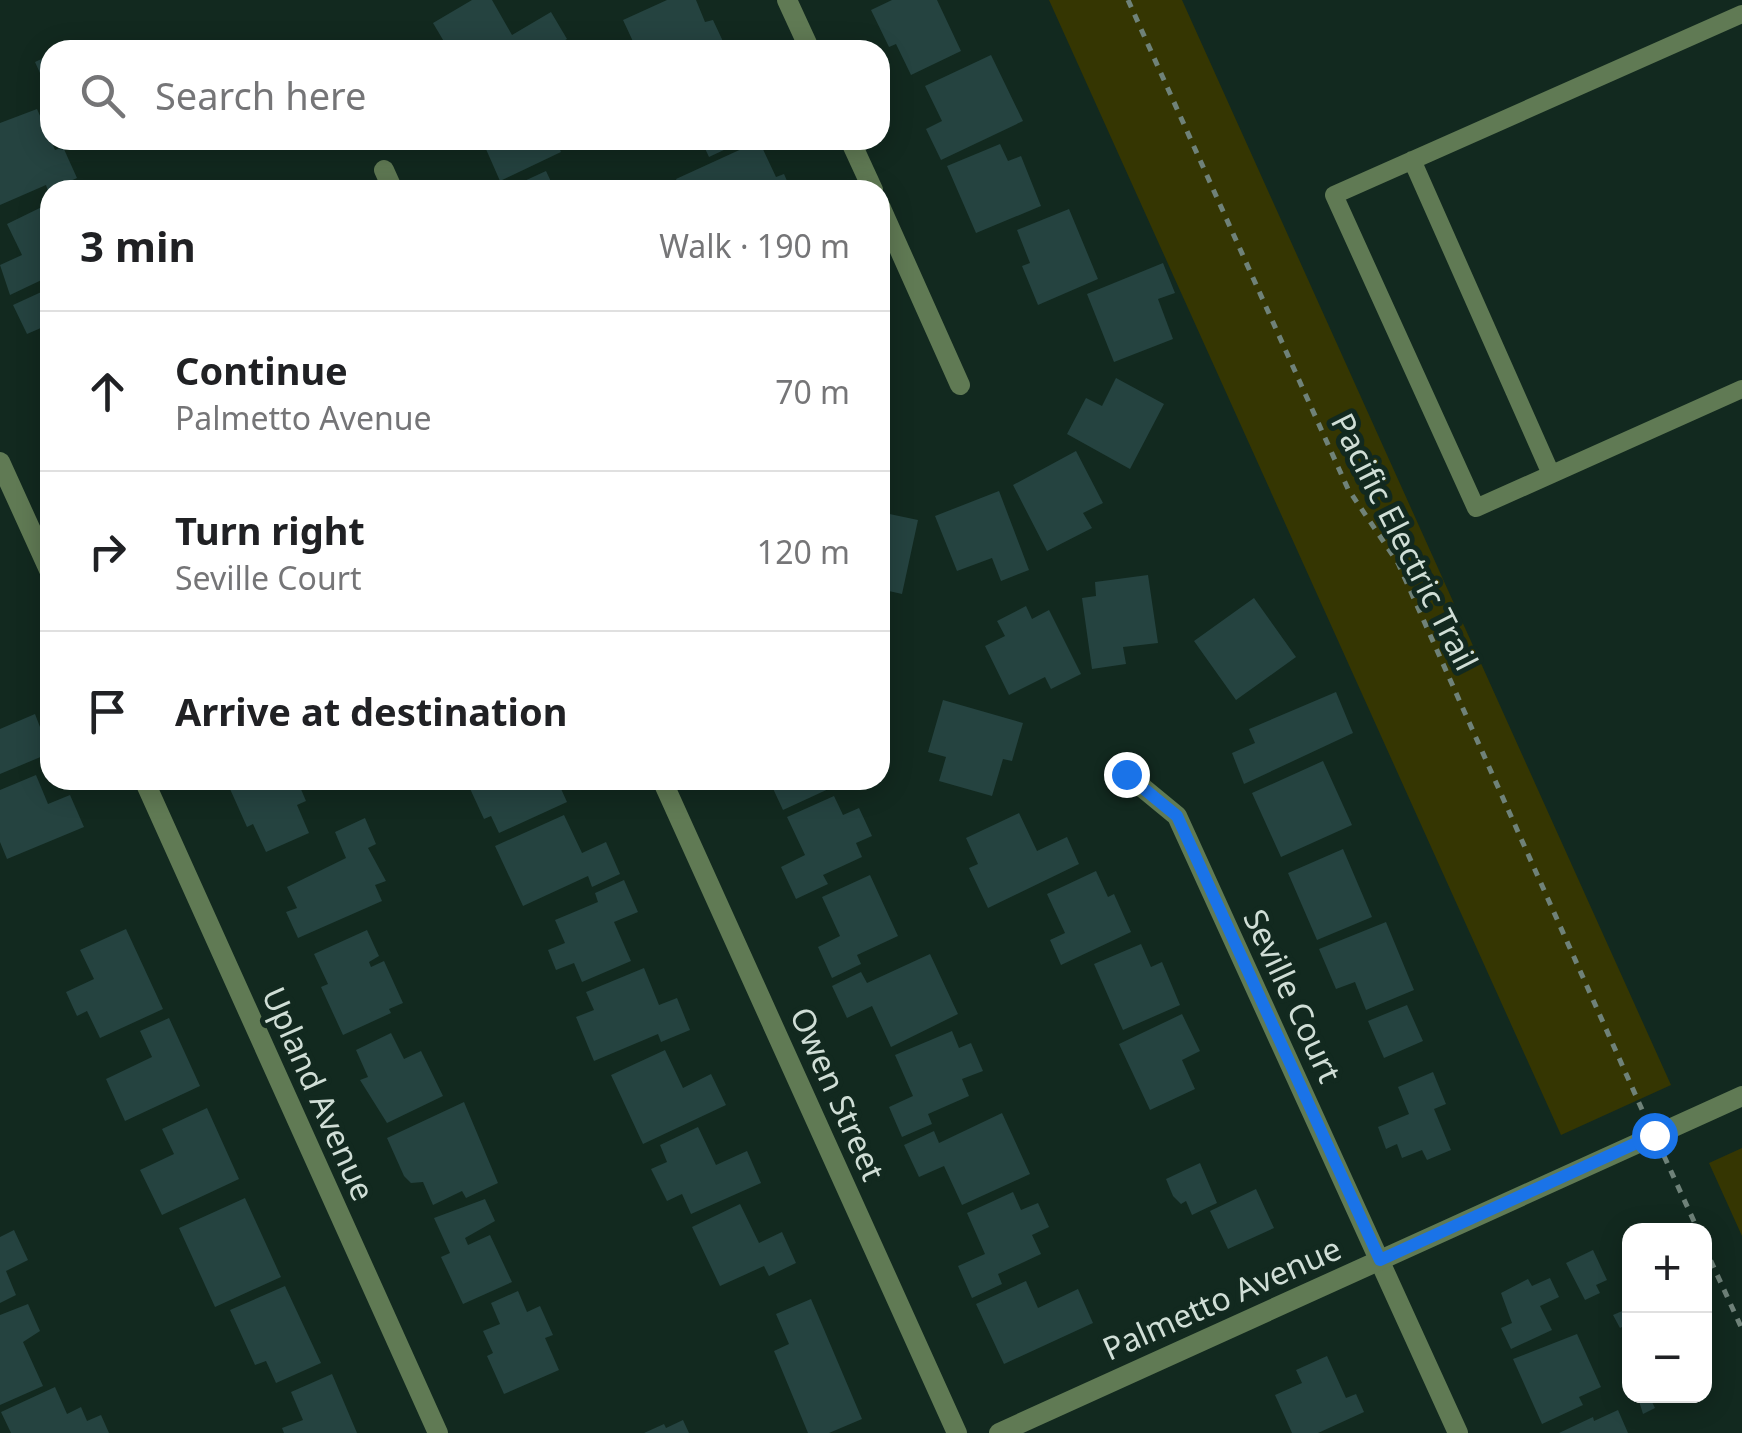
<!DOCTYPE html>
<meta charset="utf-8">
<style>
body{margin:0;font-family:"Noto Sans",sans-serif;background:#f6f6f6;color:#202124}
.controls{position:absolute;right:30px;bottom:30px;display:grid;overflow:hidden;border-radius:20px;box-shadow:0 5px 25px #0003}
.controls button{width:90px;height:90px;display:grid;place-items:center;padding:0;border:0;border-bottom:2px solid #e0e0e0;background:#fff;color:#202124;font:50px sans-serif}
.stop{position:absolute;width:30px;height:30px;margin:-22px;border:8px solid #1a73e8;border-radius:50%;background:#fff}
.stop.end{background:#1a73e8;border-color:#fff;box-shadow:0 2px 10px #0008}
.list{margin:0;padding:0;list-style:none}
h2{display:flex;justify-content:space-between;align-items:center;height:130px;margin:0;padding:0 40px;font-size:42px}
h2 small{font-size:32px;font-weight:400;color:#757577}
.list li{display:grid;grid-template-columns:65px 1fr auto;gap:30px;align-items:center;box-sizing:border-box;height:160px;padding:0 40px;border-top:2px solid #e0e0e0}
.list b{display:block;font-size:38px;white-space:nowrap}
.list p{margin:0;font-size:32px;white-space:nowrap;color:#757577}
.list em{font-size:32px;font-style:normal;color:#757577}
.icon{flex:none;width:55px;height:55px;fill:none;stroke:currentColor;stroke-width:2;stroke-linecap:round;stroke-linejoin:round}
.map{position:relative;flex:none;width:1742px;height:1433px;overflow:hidden}
.search{position:absolute;background:#fff;box-shadow:0 5px 25px #0003;left:40px;top:40px;width:850px;height:110px;display:flex;align-items:center;gap:25px;box-sizing:border-box;padding:0 35px;border-radius:30px;color:#757577;font-size:38px}
.panel{position:absolute;background:#fff;box-shadow:0 5px 25px #0003;left:40px;top:180px;width:850px;height:610px;border-radius:30px}
.map>svg:first-child{display:block}
</style>
<div class="map">
<svg width="1742" height="1433" viewBox="0 0 1742 1433">
<rect width="100%" height="100%" fill="#12291f"/>
<path fill="#353602" d="M1049 0H1182L1671 1085 1561 1135Z
M1742 1148V1236L1709 1163Z"/>
<path fill="#254340" d="M472 0H492L512 35 551 12 567 39 549 50H449L433 23Z
M667 0H696L705 22 713 20 727 50H637L623 20Z
M892 0H937L961 51 911 75 896 44 889 47 871 10Z
M50 55V95L35 62Z
M991 55 1023 121 941 160 926 129 942 121 925 86Z
M37 109 55 150 63 147 77 178 48 191 46 185 0 205V123Z
M482 140H556L561 152 500 181Z
M701 140H745L709 157Z
M759 141 776 177 784 174 791 190H681L676 179Z
M1000 144 1008 161 1021 156 1041 206 976 233 947 166Z
M546 171 555 190H505Z
M50 203V276L10 295 0 265 22 255 7 224Z
M1069 209 1098 279 1038 305 1022 266 1030 263 1017 230Z
M1163 263 1175 293 1158 299 1173 339 1114 362 1087 294Z
M50 288V324L27 334 13 305Z
M1116 378 1164 404 1130 469 1067 434 1086 398 1102 406Z
M1076 451 1103 503 1083 513 1092 528 1047 551 1013 485Z
M999 491 1029 570 1001 581 992 558 957 571 935 516Z
M880 512 918 520 902 594 880 589Z
M1148 575 1158 643 1123 647 1126 664 1092 669 1082 598 1096 596 1095 582Z
M1254 598 1296 657 1236 700 1194 641Z
M1026 606 1032 619 1049 610 1081 674 1051 689 1045 677 1009 695 985 646 1005 636 997 621Z
M1336 692 1353 733 1244 784 1232 753 1255 743 1249 729Z
M943 700 1023 723 1012 761 1003 759 992 796 939 781 946 757 928 752Z
M35 714 50 753 0 774V729Z
M1323 761 1352 825 1281 857 1252 793Z
M36 775 48 804 70 795 84 827 7 859 0 842V790Z
M226 780H269L272 787 297 780 306 801 297 805 309 833 266 852 253 824 247 827Z
M466 780H557L567 802 499 833 491 816 484 819Z
M769 780H848L783 810Z
M834 796 843 815 859 808 872 836 856 843 862 857 823 875 828 884 796 899 781 867 805 855 787 817Z
M1019 813 1037 851 1067 837 1079 864 988 908 969 868 978 864 966 838Z
M564 815 582 853 606 842 620 874 592 887 588 876 523 906 495 846Z
M365 818 376 844 368 848 386 881 375 885 382 901 298 938 286 912 297 908 287 887 346 858 335 832Z
M1343 849 1372 917 1317 940 1288 873Z
M1096 871 1108 897 1114 894 1131 932 1061 965 1050 940 1065 933 1047 894Z
M870 875 898 936 857 955 861 964 832 978 818 947 840 936 822 897Z
M624 880 638 912 614 922 631 961 582 982 574 963 556 970 548 950 565 943 555 920 598 902 595 893Z
M1386 922 1414 990 1366 1010 1355 982 1336 989 1319 949Z
M126 929 163 1009 100 1038 87 1011 77 1016 66 992 94 979 80 950Z
M367 930 379 956 369 962 371 967 384 961 403 1003 389 1009 391 1013 343 1035 321 987 328 984 314 954Z
M1141 944 1151 967 1162 962 1180 1005 1123 1030 1094 964Z
M930 954 958 1014 891 1047 872 1006 847 1018 832 986 861 972 867 983Z
M644 968 659 1005 677 998 690 1030 661 1042 658 1034 594 1061 576 1017 594 1010 586 992Z
M1407 1005 1423 1041 1384 1058 1368 1021Z
M1182 1014 1200 1051 1182 1060 1195 1089 1150 1110 1119 1044Z
M169 1018 200 1086 125 1121 106 1079 152 1057 140 1031Z
M952 1031 959 1048 971 1043 983 1071 962 1079 969 1096 928 1114 932 1124 902 1137 889 1107 913 1096 895 1055Z
M391 1033 404 1059 421 1051 443 1096 387 1123 360 1080 368 1077 356 1050Z
M665 1050 683 1088 711 1074 726 1105 643 1144 611 1075Z
M1433 1072 1446 1104 1434 1109 1451 1150 1427 1160 1422 1150 1402 1158 1397 1144 1386 1149 1378 1127 1409 1114 1398 1087Z
M464 1102 498 1183 466 1198 462 1191 433 1205 423 1182 411 1183 404 1176 387 1138Z
M207 1108 239 1179 162 1215 140 1170 174 1154 162 1129Z
M1002 1113 1030 1174 962 1205 944 1166 919 1177 904 1145 934 1131 939 1143Z
M698 1127 716 1165 747 1151 761 1183 691 1214 682 1194 667 1201 651 1169 667 1162 660 1145Z
M1200 1163 1217 1203 1192 1215 1186 1201 1181 1204 1173 1196 1166 1179Z
M1256 1189 1274 1228 1228 1249 1210 1211Z
M1013 1192 1021 1210 1038 1203 1049 1227 1032 1235 1041 1254 998 1274 1002 1284 972 1298 958 1266 985 1254 967 1213Z
M245 1198 281 1277 215 1307 179 1228Z
M485 1199 495 1221 465 1238 468 1245 490 1235 512 1282 463 1304 441 1257 450 1253 434 1218Z
M740 1204 759 1243 782 1232 796 1263 769 1276 764 1266 720 1286 692 1227Z
M14 1230 28 1260 6 1271 16 1295 0 1303V1237Z
M1593 1250 1607 1280 1596 1285 1600 1293 1585 1300 1566 1263Z
M1550 1278 1559 1297 1540 1306 1552 1330 1511 1349 1501 1328 1512 1323 1501 1293 1528 1279 1532 1286Z
M1026 1281 1038 1308 1078 1289 1093 1323 1004 1364 976 1304Z
M285 1286 321 1363 276 1383 266 1361 255 1365 230 1310Z
M518 1291 527 1312 540 1306 553 1335 545 1338 559 1370 504 1394 487 1356 493 1353 483 1331 500 1324 491 1303Z
M811 1299 862 1419 829 1433H808L774 1351 789 1344 776 1314Z
M28 1304 40 1331 23 1342 43 1386 0 1405V1315Z
M1627 1309 1630 1323 1620 1328 1613 1315Z
M1577 1334 1601 1387 1579 1397 1583 1405 1542 1424 1513 1359Z
M1327 1356 1346 1398 1356 1394 1364 1412 1318 1433H1292L1275 1395 1302 1383 1296 1370Z
M332 1374 357 1433H284L282 1428 303 1420 291 1392Z
M55 1387 67 1414 81 1407 87 1421 101 1415 109 1433H11L1 1412Z
M1649 1396 1655 1408 1643 1414 1639 1401Z
M1618 1410 1628 1433H1559L1593 1417 1594 1421Z
M683 1420 689 1433H644L664 1424 666 1428Z"/>
<g fill="none" stroke-linecap="round" stroke-linejoin="round">
<path stroke="#6f8279" stroke-width="5" stroke-dasharray="8 8" stroke-linecap="butt" d="M1128 0 1348 489 1398 563 1644 1114
M1664 1156 1698 1230
M1704 1246 1742 1329"/>
<path stroke="#607a54" stroke-width="18" d="M1742 14 1334 195 1476 508 1742 389
M1412 160 1551 474"/>
<path stroke="#607a54" stroke-width="20" d="M787 0 810 50
M850 140 873 190
M384 170 393 190
M880 206 960 385
M0 462 50 572
M1126 774 1177 816 1458 1433
M144 780 438 1433
M662 780 957 1433"/>
<path stroke="#607a54" stroke-width="20" d="M999 1433 1742 1096"/>
</g>
<g fill="none" stroke-linecap="round" stroke-linejoin="round">
<path stroke="#1a73e8" stroke-width="12" d="M1126 774 1177 816 1380 1260 1654 1135"/>
</g>
<g text-anchor="middle" stroke-width="10" stroke-linejoin="round" paint-order="stroke">
<g font-size="32" fill="#d0ded6" stroke="#12291f">
<text transform="translate(1404 542) rotate(63)" y="11">Pacific Electric Trail</text>
<text transform="translate(1292 996) rotate(65)" y="11">Seville Court</text>
<text transform="translate(318 1094) rotate(66)" y="11">Upland Avenue</text>
<text transform="translate(837 1094) rotate(66)" y="11">Owen Street</text>
<text transform="translate(1222 1299) rotate(-24)" y="11">Palmetto Avenue</text>
</g>
</g>
</svg>
<div class="controls">
<button>+</button>
<button>−</button>
</div>
<div class="stop" style="left:1654px;top:1135px"></div>
<div class="stop end" style="left:1126px;top:774px"></div>
<div class="search"><svg class="icon" aria-label="search" viewBox="0 0 24 24"><circle cx="10" cy="10" r="6"/><path d="M15 15l6 6"/></svg>Search here</div>
<section class="panel">
<h2>3 min<small>Walk · 190 m</small></h2>
<ul class="list">
<li><svg class="icon" aria-label="ahead" viewBox="0 0 24 24"><path d="M12 20V5M6 11l6-6 6 6"/></svg><div><b>Continue</b><p>Palmetto Avenue</p></div><em>70 m</em></li>
<li><svg class="icon" aria-label="right" viewBox="0 0 24 24"><path d="M7 20v-9h11M14 6l5 5-5 5"/></svg><div><b>Turn right</b><p>Seville Court</p></div><em>120 m</em></li>
<li><svg class="icon" aria-label="arrive" viewBox="0 0 24 24"><path d="M6 21V4h12l-3 4 3 4H6"/></svg><div><b>Arrive at destination</b></div></li>
</ul>
</section>
</div>
